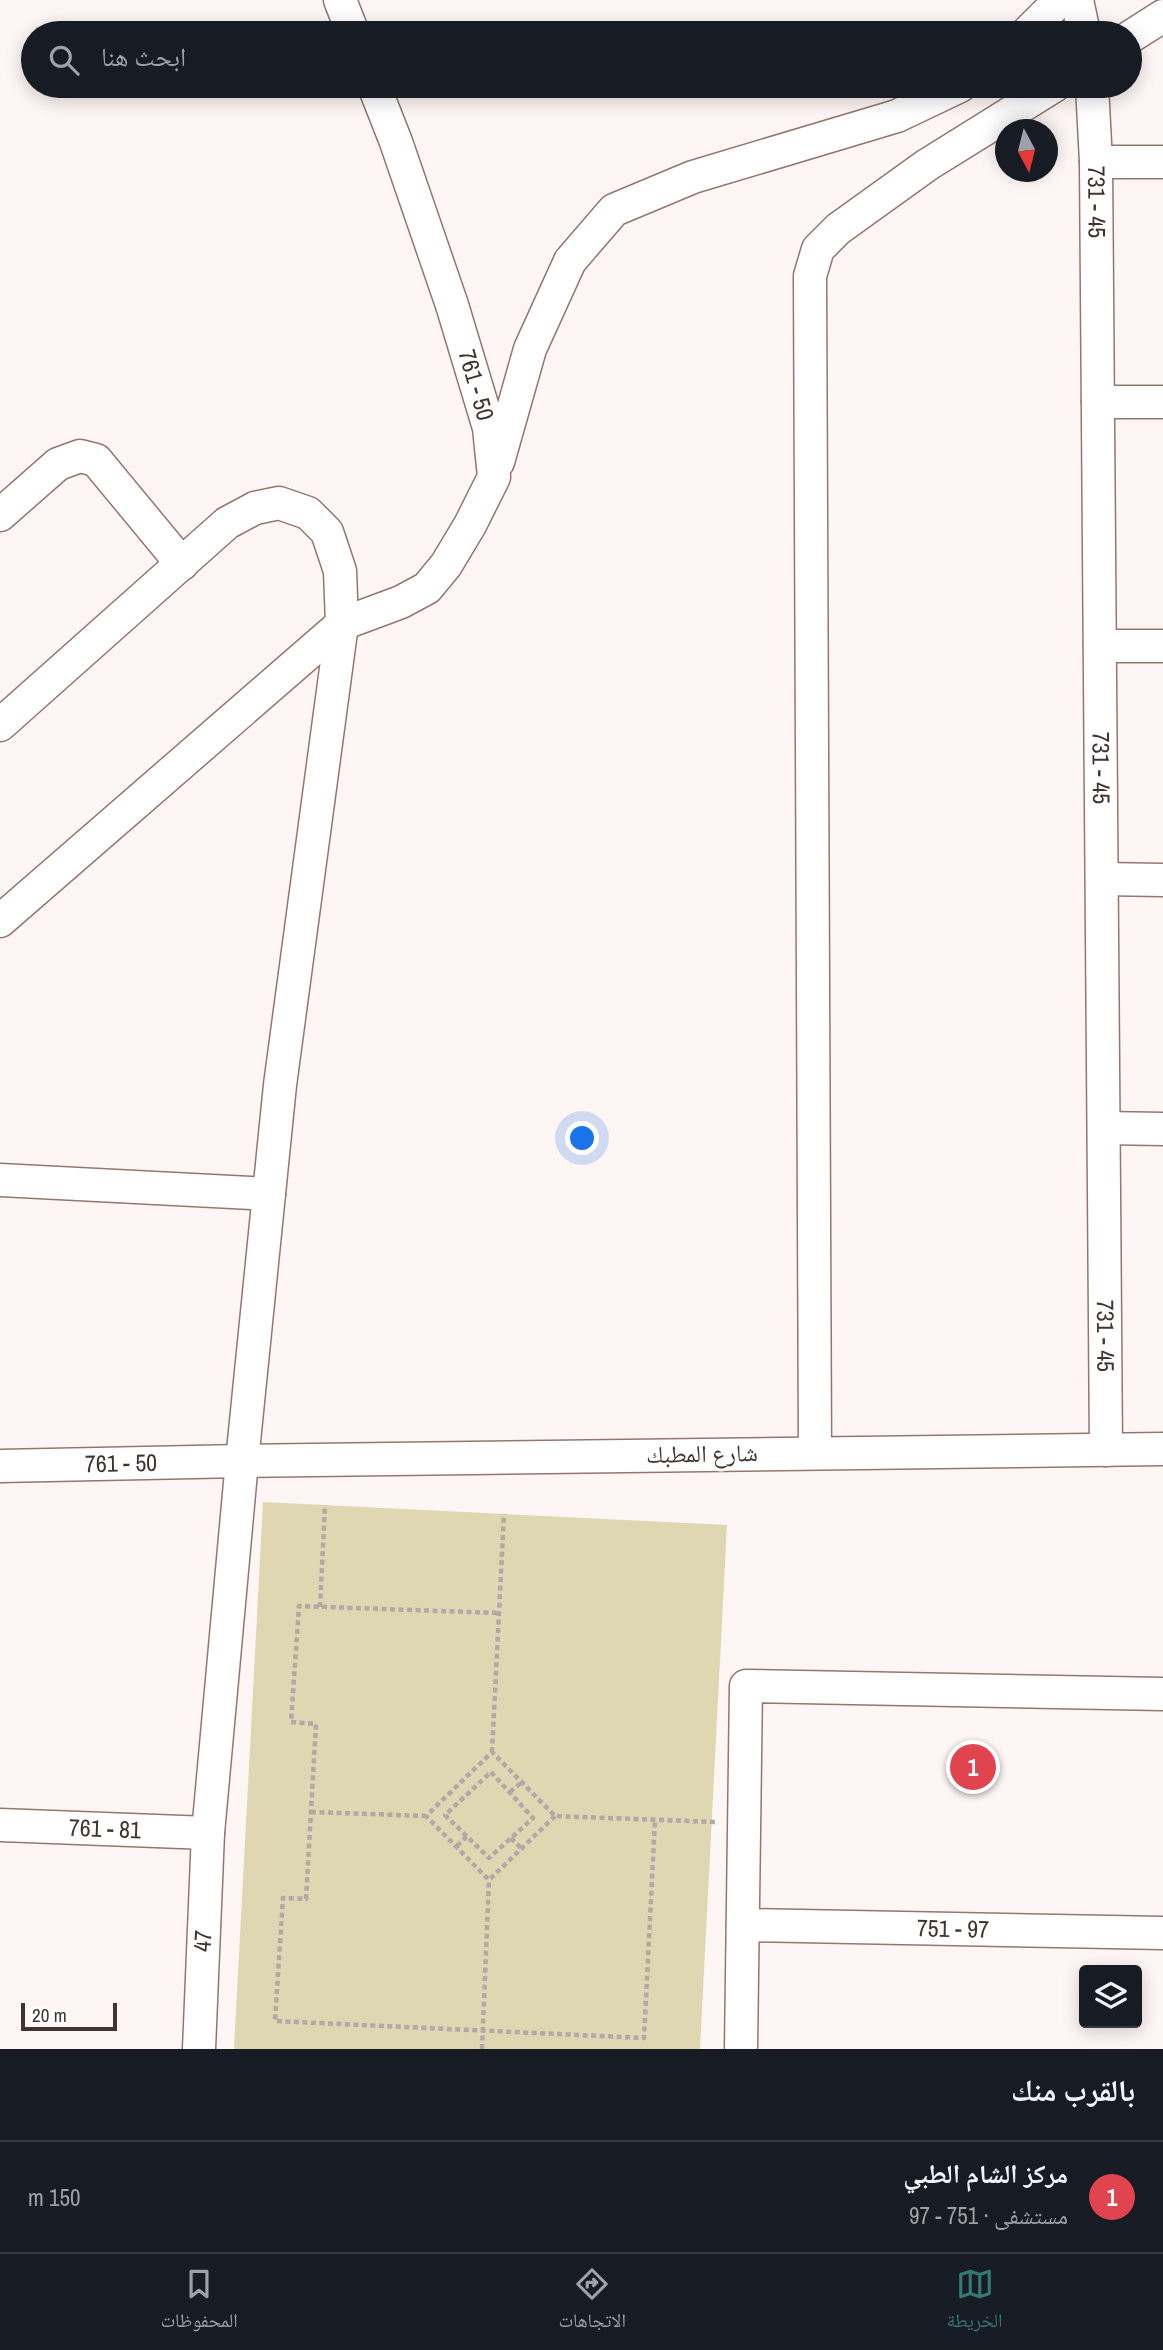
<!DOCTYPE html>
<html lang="ar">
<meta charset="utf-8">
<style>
body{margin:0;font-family:"Archivo Narrow","Noto Naskh Arabic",sans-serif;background:#242831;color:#f1f3f6;direction:rtl}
.controls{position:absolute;right:21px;bottom:21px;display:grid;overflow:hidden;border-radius:7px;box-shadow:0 4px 18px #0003}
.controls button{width:63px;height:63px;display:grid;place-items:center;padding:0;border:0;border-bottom:2px solid #363941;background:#171b24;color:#f1f3f6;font:35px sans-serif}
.compass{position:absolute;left:995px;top:119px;width:63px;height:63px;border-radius:50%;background:#171b24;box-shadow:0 4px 18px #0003;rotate:173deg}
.scale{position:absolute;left:21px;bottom:18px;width:96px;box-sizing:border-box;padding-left:7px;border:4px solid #413430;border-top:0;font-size:19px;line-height:24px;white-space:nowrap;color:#413430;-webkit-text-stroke:5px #fff;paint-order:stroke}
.you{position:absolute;left:583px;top:1139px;width:24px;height:24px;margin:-18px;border:5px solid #fff;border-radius:50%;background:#1a73e8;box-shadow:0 0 0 10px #1a73e833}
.badge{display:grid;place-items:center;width:46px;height:46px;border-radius:50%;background:#317a75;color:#fff;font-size:23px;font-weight:700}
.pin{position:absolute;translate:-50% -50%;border:4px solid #fff;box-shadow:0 2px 7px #0006}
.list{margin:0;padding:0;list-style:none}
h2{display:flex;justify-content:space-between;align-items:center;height:91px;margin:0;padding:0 28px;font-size:30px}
h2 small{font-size:23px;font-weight:400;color:#9ea1a6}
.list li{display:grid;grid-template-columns:46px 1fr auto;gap:21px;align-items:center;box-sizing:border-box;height:112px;padding:0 28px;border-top:2px solid #363941}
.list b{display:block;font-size:26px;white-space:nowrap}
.list p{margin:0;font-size:23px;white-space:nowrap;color:#9ea1a6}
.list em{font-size:23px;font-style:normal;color:#9ea1a6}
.icon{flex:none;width:38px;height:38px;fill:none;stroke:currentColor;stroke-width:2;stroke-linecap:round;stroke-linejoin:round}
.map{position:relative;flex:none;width:1163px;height:2049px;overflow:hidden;direction:ltr}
.search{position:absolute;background:#171b24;box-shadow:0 4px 18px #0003;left:21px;right:21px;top:21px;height:77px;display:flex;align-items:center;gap:18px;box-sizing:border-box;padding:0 24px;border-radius:38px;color:#9ea1a6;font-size:26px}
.sheet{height:203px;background:#171b24}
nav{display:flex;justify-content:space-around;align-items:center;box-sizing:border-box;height:98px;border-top:2px solid #363941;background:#171b24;font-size:19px;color:#9ea1a6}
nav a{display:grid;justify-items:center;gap:4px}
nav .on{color:#317a75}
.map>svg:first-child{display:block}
</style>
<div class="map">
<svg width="1163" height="2049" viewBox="0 0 1163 2049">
<rect width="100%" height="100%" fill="#fef6f4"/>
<path fill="#dfd7b2" d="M263 1502 727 1525 700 2049H234Z"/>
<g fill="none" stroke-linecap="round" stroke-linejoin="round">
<g stroke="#95766d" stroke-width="35">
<g id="minor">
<path d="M340 0 353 33"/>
<path d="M1077 0 1084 33"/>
<path d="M1027 33 1060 0"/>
<path d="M1130 37 1163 16"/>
<path id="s1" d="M1092 86 1096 162 1106 1450"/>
<path d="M1096 162H1163"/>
<path d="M1098 402H1163"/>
<path d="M498 462 530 349 570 261 614 210 693 177 897 116 960 86"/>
<path d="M0 515 58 464 80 456 96 460 182 564"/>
<path d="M1100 646H1163"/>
<path d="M0 725 227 523 255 508 279 503 308 513 327 532 340 571 342 624 280 1085 242 1461 208 1833 199 2049"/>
<path d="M1102 879 1163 880"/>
<path d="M0 921 342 624 401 602 427 588 446 565 470 525 494 477 489 428 452 305 396 142 374 86"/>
<path d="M1104 1128 1163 1129"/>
<path d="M0 1180 269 1194"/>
<path d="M815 1453 810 276 818 249 838 229 927 165 1054 86"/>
<path id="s2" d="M0 1466 242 1461 1163 1449"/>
<path id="s3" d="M0 1825 208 1833"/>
<path id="s4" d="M743 1925 1163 1933"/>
<path d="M741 2049 746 1686 1163 1694"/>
</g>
</g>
<path stroke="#b2a8a6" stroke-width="4.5" stroke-dasharray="5 3.5" stroke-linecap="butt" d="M320 1607 325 1505
M497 1613 299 1606 291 1722 316 1724 306 1899 283 1898 275 2021 644 2038 655 1820
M492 1752 504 1514
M491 1772 533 1818 489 1858 445 1815Z
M510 1792 522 1782
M311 1812 426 1816
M555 1816 489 1880 426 1816 492 1752 555 1816 715 1822
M511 1838 522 1849
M457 1846 467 1836
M482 2049 489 1880"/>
<use href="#minor" stroke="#fff" stroke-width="32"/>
</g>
<g text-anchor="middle" stroke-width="6" stroke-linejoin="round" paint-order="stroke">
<g font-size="24" fill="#413430" stroke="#fff">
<text dy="8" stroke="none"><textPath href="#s1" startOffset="116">731 - 45</textPath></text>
<text transform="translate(476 385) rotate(74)" y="8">761 - 50</text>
<text dy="8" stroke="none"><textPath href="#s1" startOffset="682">731 - 45</textPath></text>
<text dy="8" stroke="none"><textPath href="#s1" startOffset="1250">731 - 45</textPath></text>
<text transform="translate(702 1454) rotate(-1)" y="8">شارع المطبك</text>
<text dy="8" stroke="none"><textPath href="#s2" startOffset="121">761 - 50</textPath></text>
<text dy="8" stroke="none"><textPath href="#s3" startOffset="105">761 - 81</textPath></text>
<text dy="8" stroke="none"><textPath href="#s4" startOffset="210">751 - 97</textPath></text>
<text transform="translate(203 1941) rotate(-87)" y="8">47</text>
</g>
</g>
</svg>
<div class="controls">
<button><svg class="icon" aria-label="layers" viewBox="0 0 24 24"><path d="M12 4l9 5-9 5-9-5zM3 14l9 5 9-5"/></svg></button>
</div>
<svg class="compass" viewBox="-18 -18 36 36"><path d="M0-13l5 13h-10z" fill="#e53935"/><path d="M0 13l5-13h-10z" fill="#9ea1a6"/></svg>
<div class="scale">20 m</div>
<div class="you"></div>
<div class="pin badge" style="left:973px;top:1767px;background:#e0444e">1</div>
<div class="search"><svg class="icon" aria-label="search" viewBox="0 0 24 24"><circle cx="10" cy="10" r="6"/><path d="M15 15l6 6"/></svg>ابحث هنا</div>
</div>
<section class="sheet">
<h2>بالقرب منك<small></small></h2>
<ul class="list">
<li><span class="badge" style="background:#e0444e">1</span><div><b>مركز الشام الطبي</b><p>مستشفى · 751 - 97</p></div><em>150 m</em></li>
</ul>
</section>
<nav>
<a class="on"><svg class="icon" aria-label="map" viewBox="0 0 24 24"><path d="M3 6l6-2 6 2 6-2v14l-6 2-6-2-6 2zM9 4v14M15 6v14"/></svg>الخريطة</a>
<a><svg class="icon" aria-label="directions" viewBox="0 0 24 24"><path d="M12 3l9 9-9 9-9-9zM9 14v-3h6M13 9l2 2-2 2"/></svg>الاتجاهات</a>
<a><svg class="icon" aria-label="saved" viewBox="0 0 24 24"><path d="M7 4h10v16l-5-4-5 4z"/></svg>المحفوظات</a>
</nav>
